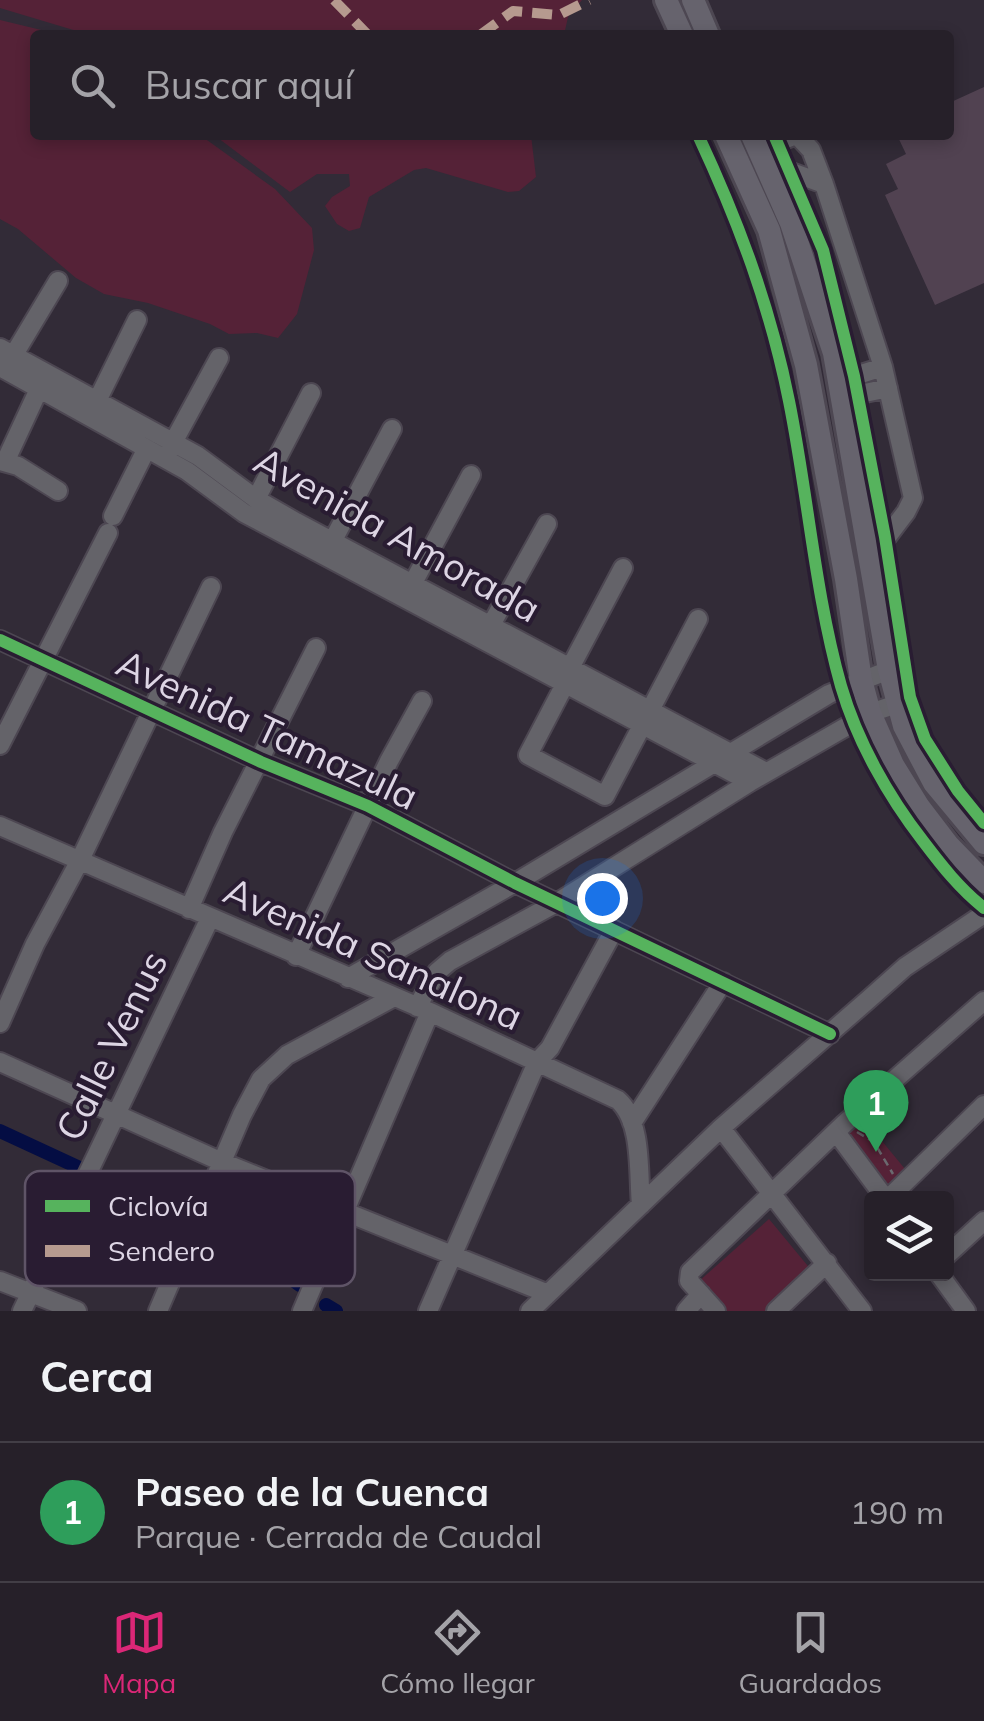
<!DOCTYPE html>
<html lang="es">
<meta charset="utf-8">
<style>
body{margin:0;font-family:Mulish,sans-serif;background:#2e2831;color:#f1f3f6}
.controls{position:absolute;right:30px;bottom:30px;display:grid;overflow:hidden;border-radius:10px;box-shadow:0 5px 15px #0003}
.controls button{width:90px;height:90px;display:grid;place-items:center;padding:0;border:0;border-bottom:2px solid #423e46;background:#262029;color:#f1f3f6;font:50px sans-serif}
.you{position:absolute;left:602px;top:898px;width:35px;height:35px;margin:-25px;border:8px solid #fff;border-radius:50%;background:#1a73e8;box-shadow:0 0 0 15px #1a73e833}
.badge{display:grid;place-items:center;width:65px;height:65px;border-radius:50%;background:#db2777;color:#fff;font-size:32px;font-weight:700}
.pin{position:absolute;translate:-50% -82px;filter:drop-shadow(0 2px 5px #0008)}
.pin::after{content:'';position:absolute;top:52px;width:35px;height:30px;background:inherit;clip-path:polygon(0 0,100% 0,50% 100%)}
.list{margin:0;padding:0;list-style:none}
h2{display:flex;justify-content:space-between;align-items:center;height:130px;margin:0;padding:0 40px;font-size:42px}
h2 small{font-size:32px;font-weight:400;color:#a4a3a8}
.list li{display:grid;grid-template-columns:65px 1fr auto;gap:30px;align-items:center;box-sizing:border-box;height:140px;padding:0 40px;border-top:2px solid #423e46}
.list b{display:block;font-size:38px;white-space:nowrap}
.list p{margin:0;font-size:32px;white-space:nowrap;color:#a4a3a8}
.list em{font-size:32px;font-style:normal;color:#a4a3a8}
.icon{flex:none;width:55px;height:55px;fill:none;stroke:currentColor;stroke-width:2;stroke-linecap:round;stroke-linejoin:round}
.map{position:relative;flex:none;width:984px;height:1311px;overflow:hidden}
.search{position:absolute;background:#262029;box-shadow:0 5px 15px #0003;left:30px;right:30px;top:30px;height:110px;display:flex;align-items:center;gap:25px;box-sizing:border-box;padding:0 35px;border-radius:10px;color:#a4a3a8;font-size:38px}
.sheet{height:270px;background:#262029}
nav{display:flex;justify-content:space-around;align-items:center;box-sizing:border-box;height:140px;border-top:2px solid #423e46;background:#262029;font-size:28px;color:#a4a3a8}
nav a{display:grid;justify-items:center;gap:5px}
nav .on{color:#db2777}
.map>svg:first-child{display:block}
</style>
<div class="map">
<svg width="984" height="1311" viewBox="0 0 984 1311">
<rect width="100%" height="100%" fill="#322b37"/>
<path fill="#552237" d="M0 0H582L568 17 564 35H90L0 8Z
M0 20 62 35H35V135H200L275 189 312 228 314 250 297 314 278 338 257 333 229 334 210 324 148 303 104 294 76 278 18 229 0 219Z
M214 135H531L536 177 519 191 508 192 426 168 414 170 369 197 360 228 349 231 337 224 325 206 332 197 350 186 349 174H317L290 192Z
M863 1118 905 1169 887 1185 848 1134Z
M769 1219 817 1277 780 1311H723L698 1282Z"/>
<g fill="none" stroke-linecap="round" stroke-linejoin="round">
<path stroke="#040d43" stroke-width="14" d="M0 1131 82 1169
M104 1178 170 1196 192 1209
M213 1222 300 1285
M326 1305 336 1311"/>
</g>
<path fill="#514251" d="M984 87V283L935 305 885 195 898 189 886 164 906 154 897 135H949V103Z"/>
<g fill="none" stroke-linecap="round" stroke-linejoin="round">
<g stroke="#4d4752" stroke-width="22">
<path id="minor" d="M797 135 811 150 824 184 883 367 913 498 906 512 871 558
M759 150 796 135
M764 162 824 184
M0 348 198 456 256 499 296 522 766 772
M13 356 58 281
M0 367 187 471 244 513 750 782
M839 381 883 367
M842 398 888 388
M96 403 137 320
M169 450 219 358
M6 460 39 389
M0 461 18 466 58 491
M256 499 311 393
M113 516 146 450
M332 542 392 429
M413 583 471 475
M491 625 547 524
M0 640 261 762 368 806 515 883 830 1034
M570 668 623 568
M564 686 528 755 605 796 698 619
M0 745 108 533
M0 826 430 1012 618 1100C643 1122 638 1174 641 1205
M189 909 223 832 316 648
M296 956 389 761 422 701
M348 978 515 883 829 694 889 670
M417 1007 437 972 450 961 558 902 750 782 870 713 897 704
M0 1023 35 944 79 862 211 587
M0 1062 222 1162 546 1293
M632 1123 723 982
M721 1128 862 1311
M836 1132 885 1198
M889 1198 984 1105
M946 1256 984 1221
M939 1274 966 1311
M0 1281 77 1311
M22 1311 210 918
M158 1311 242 1115 261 1079 287 1055 394 997
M302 1311 430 1012
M428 1311 537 1062 550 1048 614 930
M530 1311 721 1128 869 999 905 967 984 914
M686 1311 701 1294
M716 1311 689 1281 690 1272 844 1124 984 1001
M776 1311 827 1263"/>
</g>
<g stroke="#4d4752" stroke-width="28">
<path id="major" d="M666 0 682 35
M693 0 708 35
M726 135 769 230 806 365 846 579 861 680 870 713 893 765 919 807 948 845 984 882
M752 135 791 223 834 353 889 670 904 726 934 783 984 843"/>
</g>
<path stroke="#6b696f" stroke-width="2.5" stroke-dasharray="8 5" stroke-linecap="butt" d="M857 1132 874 1142 893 1174"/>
<use href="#minor" stroke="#646369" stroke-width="18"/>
<use href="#major" stroke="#66636d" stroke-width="22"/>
<path stroke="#b69a8f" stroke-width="10" stroke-dasharray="20 10" stroke-linecap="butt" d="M334 0 368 35
M480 35 513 11 559 15 589 0"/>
<g stroke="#291c32" stroke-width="19">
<path id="cycleway" d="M698 135C739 223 770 306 789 401 808 495 815 594 841 686 857 741 888 796 923 841 942 866 959 888 984 908
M774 135 823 250 854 376 885 537 910 697 925 739 958 791 984 823
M0 640 261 762 368 806 515 883 830 1034"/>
</g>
<use href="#cycleway" stroke="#56b35d" stroke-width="12"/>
</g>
<g text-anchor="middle" stroke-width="8" stroke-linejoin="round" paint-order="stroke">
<g font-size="38" fill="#ddd5e4" stroke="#291c32">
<text transform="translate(397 535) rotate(29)" y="13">Avenida Amorada</text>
<text transform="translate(267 730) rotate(25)" y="13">Avenida Tamazula</text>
<text transform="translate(373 954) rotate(24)" y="13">Avenida Sanalona</text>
<text transform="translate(112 1046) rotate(-64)" y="13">Calle Venus</text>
</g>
</g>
<rect x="25" y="1171" width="330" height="115" rx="15" fill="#291c32" stroke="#5f5467" stroke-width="2.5"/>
<rect x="45" y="1200" width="45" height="12" fill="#56b35d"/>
<rect x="45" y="1245" width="45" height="12" fill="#b69a8f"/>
<g font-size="28" fill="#ddd5e4">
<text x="108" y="1216">Ciclovía</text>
<text x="108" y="1261">Sendero</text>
</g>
</svg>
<div class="controls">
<button><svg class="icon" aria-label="layers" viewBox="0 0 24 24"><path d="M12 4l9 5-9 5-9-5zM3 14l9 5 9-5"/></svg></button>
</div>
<div class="you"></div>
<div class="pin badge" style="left:876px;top:1152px;background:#2e9e5b">1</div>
<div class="search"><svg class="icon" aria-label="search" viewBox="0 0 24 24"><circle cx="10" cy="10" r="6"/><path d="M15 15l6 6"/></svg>Buscar aquí</div>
</div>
<section class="sheet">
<h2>Cerca<small></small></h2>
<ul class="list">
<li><span class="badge" style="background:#2e9e5b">1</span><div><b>Paseo de la Cuenca</b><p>Parque · Cerrada de Caudal</p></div><em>190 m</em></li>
</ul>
</section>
<nav>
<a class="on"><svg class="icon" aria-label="map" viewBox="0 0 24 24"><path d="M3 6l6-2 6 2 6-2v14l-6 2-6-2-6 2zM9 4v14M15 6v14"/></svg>Mapa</a>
<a><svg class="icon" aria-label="directions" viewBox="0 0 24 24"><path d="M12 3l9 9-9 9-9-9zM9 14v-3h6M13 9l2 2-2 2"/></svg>Cómo llegar</a>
<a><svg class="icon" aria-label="saved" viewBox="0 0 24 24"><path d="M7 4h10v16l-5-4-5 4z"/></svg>Guardados</a>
</nav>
